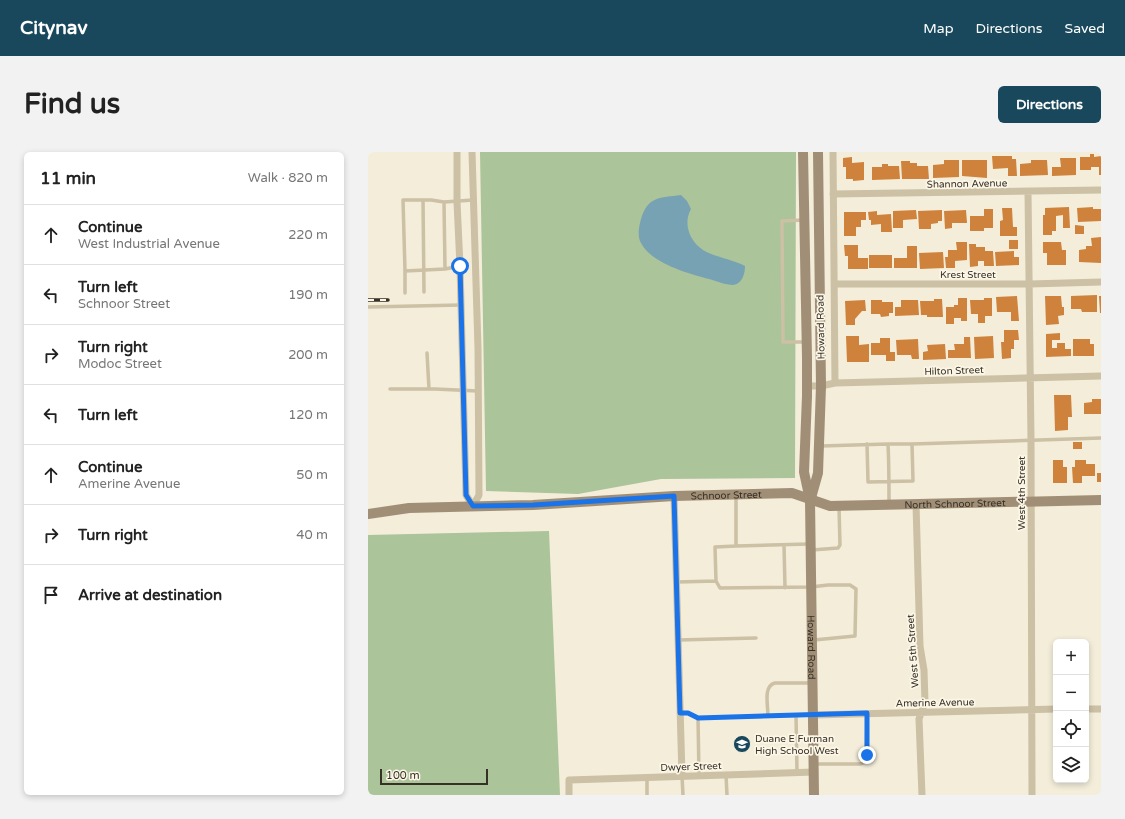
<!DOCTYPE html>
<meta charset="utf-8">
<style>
body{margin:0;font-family:"Varela Round",sans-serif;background:#f2f2f2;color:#222}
.controls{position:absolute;right:12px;bottom:12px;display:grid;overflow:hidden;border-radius:6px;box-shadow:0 2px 6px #0003}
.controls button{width:36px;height:36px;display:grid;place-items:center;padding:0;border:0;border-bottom:1px solid #e0e0e0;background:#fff;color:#222;font:20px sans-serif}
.scale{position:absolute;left:12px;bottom:10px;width:108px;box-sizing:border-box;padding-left:4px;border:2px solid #373027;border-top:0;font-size:11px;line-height:14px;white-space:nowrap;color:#373027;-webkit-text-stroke:3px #fbf6e6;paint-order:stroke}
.stop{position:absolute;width:12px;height:12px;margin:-9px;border:3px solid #1a73e8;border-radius:50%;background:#fff}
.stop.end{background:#1a73e8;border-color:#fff;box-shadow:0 1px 4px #0008}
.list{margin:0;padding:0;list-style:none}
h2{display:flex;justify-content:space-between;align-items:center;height:52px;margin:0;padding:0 16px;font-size:17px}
h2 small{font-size:13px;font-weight:400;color:#767676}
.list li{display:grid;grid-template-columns:26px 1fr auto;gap:12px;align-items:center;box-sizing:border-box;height:60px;padding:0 16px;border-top:1px solid #e0e0e0}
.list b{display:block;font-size:15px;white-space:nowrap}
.list p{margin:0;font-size:13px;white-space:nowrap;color:#767676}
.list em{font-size:13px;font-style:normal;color:#767676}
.icon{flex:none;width:22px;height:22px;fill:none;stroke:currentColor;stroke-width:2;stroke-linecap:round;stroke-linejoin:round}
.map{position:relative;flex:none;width:733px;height:643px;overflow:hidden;border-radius:6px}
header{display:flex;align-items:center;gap:24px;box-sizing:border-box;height:56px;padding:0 20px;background:#19485c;color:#fff}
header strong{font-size:19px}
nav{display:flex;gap:22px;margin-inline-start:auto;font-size:14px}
.intro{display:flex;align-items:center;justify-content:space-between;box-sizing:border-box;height:96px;padding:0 24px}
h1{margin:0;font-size:28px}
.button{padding:10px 18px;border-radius:6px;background:#19485c;color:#fff;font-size:14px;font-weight:700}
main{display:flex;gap:24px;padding:0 24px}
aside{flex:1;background:#fff;border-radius:6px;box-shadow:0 2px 6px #0003}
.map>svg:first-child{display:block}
</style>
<header>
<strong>Citynav</strong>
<nav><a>Map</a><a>Directions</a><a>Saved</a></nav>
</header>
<div class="intro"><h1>Find us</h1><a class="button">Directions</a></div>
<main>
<aside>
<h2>11 min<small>Walk · 820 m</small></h2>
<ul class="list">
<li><svg class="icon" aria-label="ahead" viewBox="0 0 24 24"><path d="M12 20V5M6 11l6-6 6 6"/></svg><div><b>Continue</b><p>West Industrial Avenue</p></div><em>220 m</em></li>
<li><svg class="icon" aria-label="left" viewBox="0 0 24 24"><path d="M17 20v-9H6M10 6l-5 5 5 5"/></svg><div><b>Turn left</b><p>Schnoor Street</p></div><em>190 m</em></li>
<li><svg class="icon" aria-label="right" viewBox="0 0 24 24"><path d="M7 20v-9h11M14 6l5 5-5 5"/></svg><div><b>Turn right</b><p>Modoc Street</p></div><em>200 m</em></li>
<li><svg class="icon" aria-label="left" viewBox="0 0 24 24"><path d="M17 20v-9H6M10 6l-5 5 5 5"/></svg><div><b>Turn left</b></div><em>120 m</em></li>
<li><svg class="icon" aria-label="ahead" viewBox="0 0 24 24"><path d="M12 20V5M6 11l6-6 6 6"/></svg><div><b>Continue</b><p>Amerine Avenue</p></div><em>50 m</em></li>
<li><svg class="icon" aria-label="right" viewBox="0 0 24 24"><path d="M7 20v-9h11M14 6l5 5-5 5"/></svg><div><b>Turn right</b></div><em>40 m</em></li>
<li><svg class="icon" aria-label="arrive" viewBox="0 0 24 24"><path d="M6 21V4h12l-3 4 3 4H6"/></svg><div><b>Arrive at destination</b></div></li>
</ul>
</aside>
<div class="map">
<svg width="733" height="643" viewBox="0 0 733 643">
<rect width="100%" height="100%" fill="#f3edda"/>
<path fill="#abc499" d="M112 0H428L427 326 293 327 210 342 118 339Z
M181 379 192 643H0V383Z"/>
<path fill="#77a2b3" d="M313 43 319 49 323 57C315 71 321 89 335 98 346 105 364 107 377 114 377 122 374 132 365 133 358 133 348 129 341 127 321 122 283 111 273 91 269 84 271 74 273 67 280 44 292 46 313 43Z"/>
<path fill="#cf823c" d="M722 2H726V5L733 4V23H731V15H723V18H712V5H722Z
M624 4H644V7H648L649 24H640V16L625 17Z
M484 5V11L496 10V28L485 29V27H478V15H475V6Z
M692 6H708V23L684 24V15H693Z
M576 8H591V25L565 26V13L576 12Z
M594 8H619V26L594 24Z
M663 8H679L680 23 652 24V12L663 11Z
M533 9H542V11H549V14H560L561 27H534Z
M514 12H520V14H531L532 27 504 28V15H514Z
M701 55 702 76H695V63L688 64V79H684V83H675V63H677V56Z
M725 55V57H733V69L710 70 709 56Z
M634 56H644L645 75H649V84H632V69L635 68Z
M616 57H625V76H616V79H602V64H616Z
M548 58 549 67 535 68V76H525V59Z
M574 58V69H570V71L563 72V77H551L550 59Z
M598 58 599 71H584V76L577 77 576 59Z
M509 59V63L523 62 524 80H513V72L503 73V68H501L500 60Z
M476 60H498V68H493V75H488V84H476Z
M707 73 716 74V82H707Z
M733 85V111L711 110V98L718 97V94H724L723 86Z
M641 88H650V97H641Z
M588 90H599V108L587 109V116H578L577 105H580V98H589Z
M675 90H693L694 98H698V113H679V101H675Z
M601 92H608V95H617V99H625L626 114H616V109H610V114L602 115Z
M476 93H490V106H500V117H480V104H477Z
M539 94H549V116H526V106H539Z
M646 99V105H651V113L628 114 627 100Z
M575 100 576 116 552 117 551 101Z
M501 103H524V116H501Z
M729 143V160H714L713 157H703V144Z
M649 144 651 169H643V160H629L628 145Z
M677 144H693L694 155H696V163L690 164 691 172 678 173Z
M731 144H733V161H732Z
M590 146H599V169H593V166H586V172H578V155H586V153H590Z
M616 146H624V164H617V171H610V162H603L602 148H616Z
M566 147H574L575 165H559V163H553L552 149H566Z
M497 148 498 159H494L487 167V173H478L477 149Z
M503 148H514V150H525V161H521V164L513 165 512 162H503Z
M533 148H550L551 163 527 164V155H533Z
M636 178H650L651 188H646V197H643V206L634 207 633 190H636Z
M692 181V188H684V196H689V191H697V197H703V204L678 205V182Z
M478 184H491V193L501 192V210H479Z
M625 184 626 206 607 207 606 185Z
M596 185H602L603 206H580V198H587L586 192H596Z
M512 186H522V200H527V209H518V203H503V191H512Z
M550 187 551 207H544L543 203H529L528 188Z
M705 187H722V192H726V204H705Z
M577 192 578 207 555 208V200L560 199 559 193Z
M686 243H703L704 265H700V278L687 279Z
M724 247H733V262H716V251L724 250Z
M705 290H714V297H705Z
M685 308H695V315H699V331H685Z
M707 308H718V312H727V324H714V331H705L704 315H707Z
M729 321H733V330H729Z"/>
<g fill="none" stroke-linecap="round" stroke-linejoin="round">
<path stroke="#ccc0a5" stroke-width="3.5" d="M55 48 56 140
M76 50 77 117
M436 68 414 69 415 190H437
M92 114 77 117 37 119 35 48H63L76 50 105 48
M37 119V141
M0 155 93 153
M59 201 61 237
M22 237H67L110 239
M499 292 500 330 545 329 544 292H520C521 312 521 332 521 351
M544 292 733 286
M453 294 520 292
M416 393 417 436
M368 394 441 392
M444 398 470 396 472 393 471 355
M348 429 352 436 443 435 460 433H482L488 437 487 484 446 488
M309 430 348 429 347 395 368 394V343
M310 488 388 486
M313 561H320L330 566
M428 563 429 620
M400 564C400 553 395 534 407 531H444
M447 612H492L498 610 499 562
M331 623 330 566 444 563
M358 623 359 643
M314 624 315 643
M279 625V643"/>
<path stroke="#ccc0a5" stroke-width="7" d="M89 0V50L92 114 98 343 105 354 111 343 110 196 104 0
M465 0 467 231
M660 40 663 288 664 643
M465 42 733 38
M467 132H662L733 130
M439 234H453L467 231 733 224
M306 344 314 624
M548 352 552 494 556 518 557 550 551 567 554 643
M718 557H733
M445 563 688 557
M201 643V628L446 620"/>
<g stroke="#a08f76" stroke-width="10">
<path id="s1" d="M435 0 439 205V244L436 320 442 348 446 643"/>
<path d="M443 346 450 321 453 234 450 0"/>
<path id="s2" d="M0 362 41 356 165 353 306 344 424 341 462 354 733 348"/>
</g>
<g stroke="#373027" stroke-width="3.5">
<path id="rail" d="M0 148H20"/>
</g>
<use href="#rail" stroke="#fbf6e6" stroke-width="2" stroke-dasharray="6" stroke-linecap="butt"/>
</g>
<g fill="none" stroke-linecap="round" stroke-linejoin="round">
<path stroke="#1a73e8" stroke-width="5" d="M92 114 98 343 105 354 165 353 306 344 312 561H320L330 566 499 561V603"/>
</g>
<defs>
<g id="school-disc" transform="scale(0.9)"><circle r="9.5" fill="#19485c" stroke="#fbf6e6"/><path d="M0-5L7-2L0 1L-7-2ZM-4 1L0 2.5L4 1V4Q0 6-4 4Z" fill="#fff"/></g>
</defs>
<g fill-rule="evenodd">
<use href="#school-disc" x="374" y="592"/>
</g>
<g text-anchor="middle" stroke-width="3.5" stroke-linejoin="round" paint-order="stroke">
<g font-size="10" fill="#373027" stroke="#fbf6e6">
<text transform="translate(599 31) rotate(-1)" y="4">Shannon Avenue</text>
<text x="600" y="126">Krest Street</text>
<text transform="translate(452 175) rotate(-91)" y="4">Howard Road</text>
<text transform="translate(586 218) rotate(-2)" y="4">Hilton Street</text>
<text transform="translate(653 341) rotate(-90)" y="4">West 4th Street</text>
<text dy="4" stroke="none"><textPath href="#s2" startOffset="359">Schnoor Street</textPath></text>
<text dy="4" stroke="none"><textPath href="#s2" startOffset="590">North Schnoor Street</textPath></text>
<text dy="4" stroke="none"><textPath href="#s1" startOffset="496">Howard Road</textPath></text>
<text transform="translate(544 499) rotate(-94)" y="4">West 5th Street</text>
<text transform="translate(567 550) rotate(-1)" y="4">Amerine Avenue</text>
<text transform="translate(323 614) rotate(-2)" y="4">Dwyer Street</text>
</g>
<g font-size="10" fill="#373027" stroke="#fbf6e6" text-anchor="start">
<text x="387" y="590">Duane E Furman<tspan x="387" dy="12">High School West</tspan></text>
</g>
</g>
</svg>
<div class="controls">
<button>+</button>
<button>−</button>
<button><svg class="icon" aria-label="locate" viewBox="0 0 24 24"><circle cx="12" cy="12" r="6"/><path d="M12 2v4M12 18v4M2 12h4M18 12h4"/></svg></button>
<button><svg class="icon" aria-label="layers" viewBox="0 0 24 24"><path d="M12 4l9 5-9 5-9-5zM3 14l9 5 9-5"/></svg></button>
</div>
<div class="scale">100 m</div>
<div class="stop" style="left:92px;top:114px"></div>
<div class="stop end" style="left:499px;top:603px"></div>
</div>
</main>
